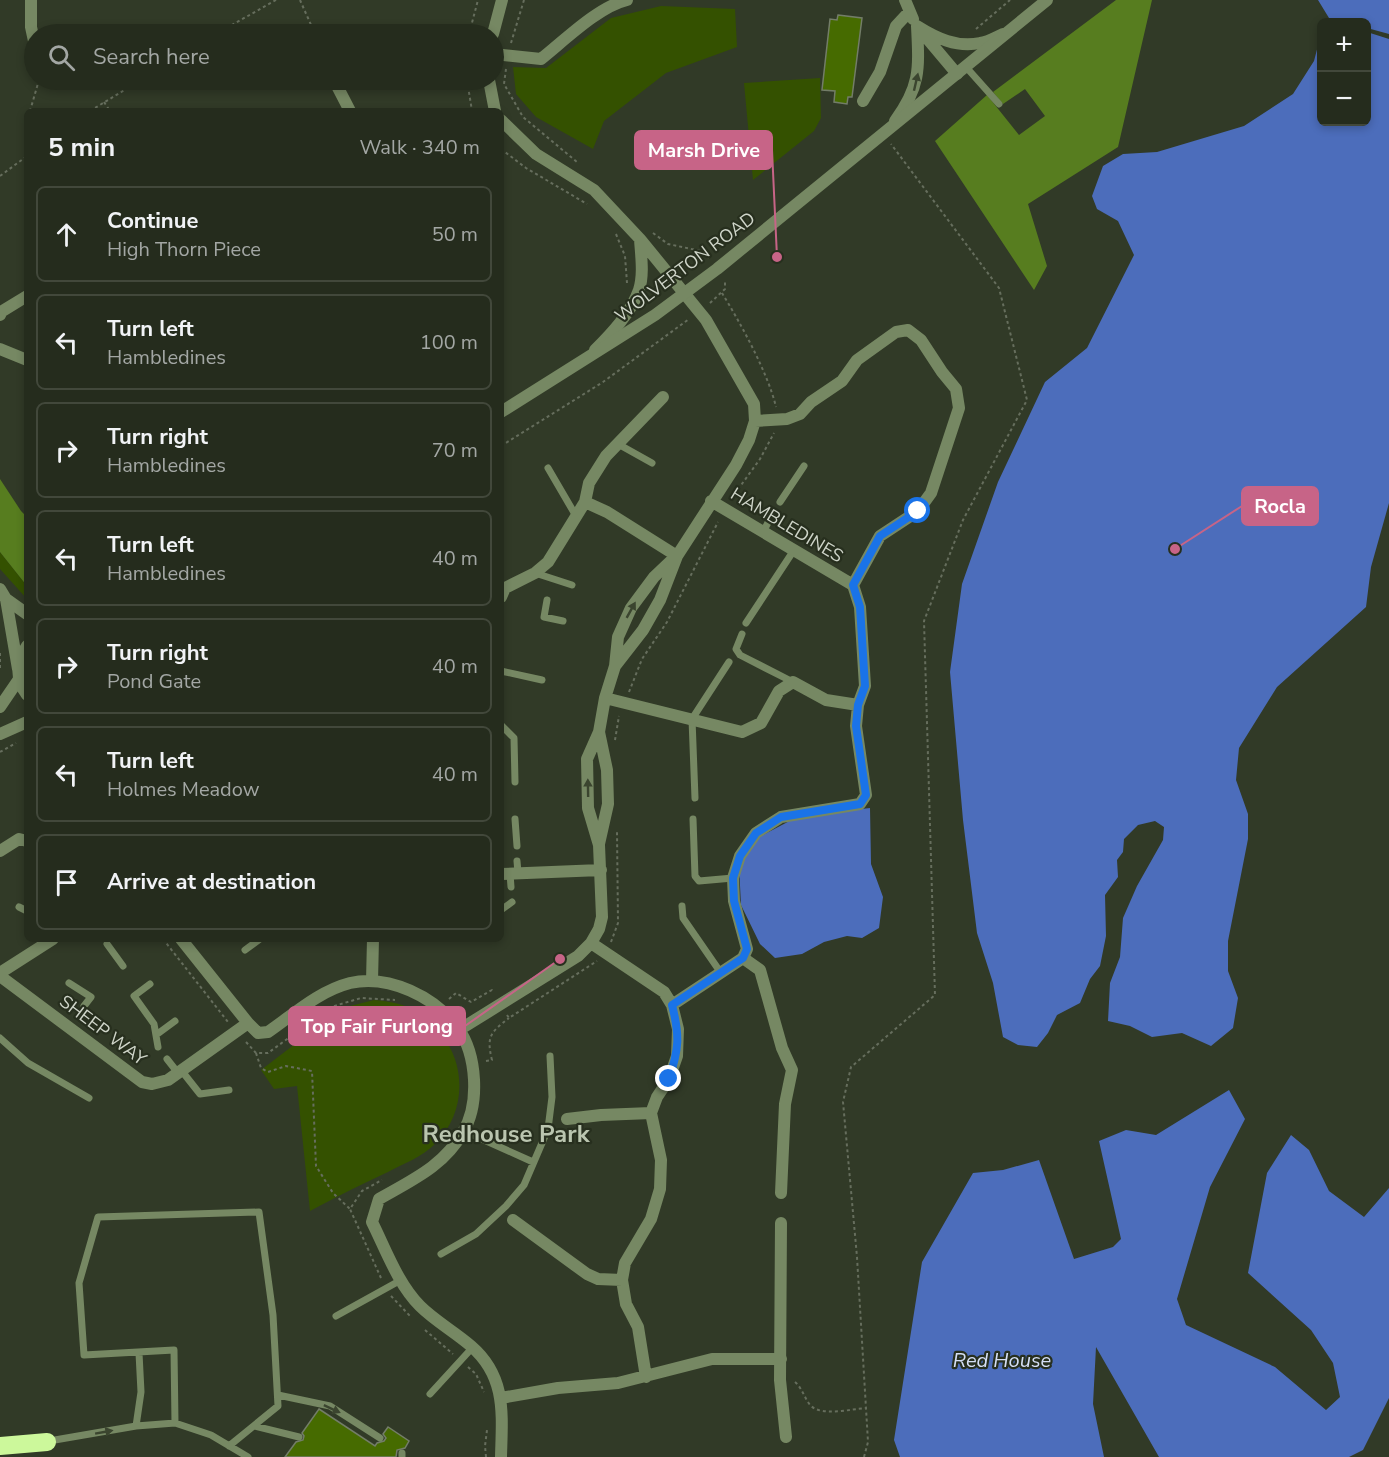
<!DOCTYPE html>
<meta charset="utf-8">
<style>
body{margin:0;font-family:"Nunito Sans",sans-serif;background:#2d3426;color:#f1f3f6}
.controls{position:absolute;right:18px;top:18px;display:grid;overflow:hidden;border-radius:9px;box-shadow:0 3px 9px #0003}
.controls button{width:54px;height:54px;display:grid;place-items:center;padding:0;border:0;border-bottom:2px solid #42483b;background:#252c1d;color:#f1f3f6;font:30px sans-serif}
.stop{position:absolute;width:18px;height:18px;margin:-14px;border:4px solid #1a73e8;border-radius:50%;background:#fff}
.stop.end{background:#1a73e8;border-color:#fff;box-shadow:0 2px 6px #0008}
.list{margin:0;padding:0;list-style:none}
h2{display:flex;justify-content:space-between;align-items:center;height:78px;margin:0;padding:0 24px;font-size:26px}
h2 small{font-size:20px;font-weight:400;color:#a3a7a4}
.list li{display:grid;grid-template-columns:39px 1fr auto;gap:18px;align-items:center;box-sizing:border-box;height:96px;margin:0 12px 12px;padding:0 12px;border:2px solid #42483b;border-radius:9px}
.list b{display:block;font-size:22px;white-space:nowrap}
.list p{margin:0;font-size:20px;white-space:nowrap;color:#a3a7a4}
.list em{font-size:20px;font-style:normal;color:#a3a7a4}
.icon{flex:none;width:33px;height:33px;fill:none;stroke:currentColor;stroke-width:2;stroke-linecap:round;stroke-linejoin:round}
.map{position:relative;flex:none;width:1389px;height:1457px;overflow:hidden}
.search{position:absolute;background:#252c1d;box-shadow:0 3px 9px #0003;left:24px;top:24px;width:480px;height:66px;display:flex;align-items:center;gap:15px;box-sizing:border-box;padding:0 21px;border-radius:33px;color:#a3a7a4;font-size:22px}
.panel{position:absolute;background:#252c1d;box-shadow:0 3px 9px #0003;left:24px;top:108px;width:480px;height:834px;border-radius:9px}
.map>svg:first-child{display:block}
</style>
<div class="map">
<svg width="1389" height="1457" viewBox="0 0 1389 1457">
<rect width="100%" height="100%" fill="#313a27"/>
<path fill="#345100" d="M661 6 735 9 737 47 666 73 604 121 593 149 536 117 516 94 513 67 546 68 611 18Z
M820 78 821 118 814 131 753 180 744 83Z
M0 552 27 586V599L0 569Z
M374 1000C409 1003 430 1012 448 1044 467 1076 462 1118 435 1144 422 1157 403 1164 388 1172 362 1184 336 1197 310 1211L297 1086 274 1089 261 1070 342 1008Z"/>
<path fill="#577d1f" d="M1116 0H1152L1118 147 1028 204 1047 266 1034 290 935 141 987 95 1019 135 1045 116 1025 89 1003 104 993 92Z
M0 479 21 511 27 517V586L0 552Z"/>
<path fill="#4c6dbb" d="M1318 0H1389V34L1367 28 1366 22H1344L1329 18Z
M1367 32 1389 39V503L1371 567 1366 607 1277 687 1239 748 1236 780 1248 814V839L1228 941V971L1238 998 1233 1028 1211 1046 1182 1033 1152 1037 1130 1026 1108 1021 1110 983 1120 957 1123 918 1137 886 1163 840 1164 827 1155 821 1138 825 1124 839 1123 852 1117 860 1118 877 1105 895 1106 936 1100 966 1090 979 1080 1003 1057 1015 1048 1033 1037 1047 1018 1045 1003 1037 993 983 977 933 963 820 950 672 962 584 998 482 1045 382 1087 348 1134 255 1118 221 1097 209 1092 196 1103 166 1123 154 1157 152 1244 126 1293 94 1314 61 1321 34 1322 122H1366Z
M870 808 871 864 883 897 879 928 862 938 847 936 824 942 802 954 775 958 760 944 741 905 739 866 757 838 799 816Z
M1229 1090 1245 1119 1210 1187 1177 1299 1186 1325 1275 1367 1326 1410 1340 1397 1333 1363 1311 1330 1248 1273 1267 1173 1291 1135 1309 1150 1329 1191 1364 1217 1389 1188V1398L1363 1450 1349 1457H1159L1096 1347 1093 1404 1104 1457H900L894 1440 922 1262 973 1173 1003 1170 1039 1160 1074 1259 1113 1247 1121 1239 1099 1141 1126 1130 1156 1135Z"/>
<path fill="#466b00" stroke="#737d68" stroke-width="1.5" d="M838 15 862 18 852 97H848L847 104 834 102 835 91 822 90 830 19 837 20Z
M319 1409 375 1446 377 1443 384 1441 386 1438 383 1434 388 1427 409 1441 405 1448 397 1450 396 1457H285L296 1442 303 1440 304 1436 302 1433Z"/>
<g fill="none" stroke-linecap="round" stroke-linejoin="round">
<path stroke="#666e5d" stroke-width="2" stroke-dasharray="3 3" stroke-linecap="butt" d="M300 0 315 34
M976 29 1010 0
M216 34 276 0
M469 34 478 0
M511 43 524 0
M506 69 504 84 523 117 577 162
M467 80 472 111
M104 102 110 111
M30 111 39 80
M90 111 141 80
M501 149 526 168 587 204
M0 176 27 156
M653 233 668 244 701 251 709 258
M616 234 625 256 627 283
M722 293C741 324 768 373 776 407
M710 303 725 289V280
M501 446 603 382 689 319
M731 499 760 459 774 433
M0 653V668
M629 692 642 659 667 622 718 522
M615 740 619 716
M0 752 16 743
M163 939 228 1022
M611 942 618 923 617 832
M449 999 456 993 471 1002 492 990 493 992
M507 1015 509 1018 597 961
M246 1042 256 1053H268L331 1007 361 998 395 1000
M256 1053 261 1068 268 1072 286 1066 312 1071 316 1166 333 1193 350 1209
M486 1061 492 1060C486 1036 491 1032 509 1018
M381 1278 350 1209 362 1191 382 1180
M391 1296 410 1316
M425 1330 453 1354
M468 1367 476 1374 484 1392
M795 1382C802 1388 804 1397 810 1405 821 1417 851 1409 866 1408
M486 1457 485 1446 487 1430
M864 1457 868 1442 857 1257 843 1102 851 1067 935 995 924 621 963 520 1027 400 999 288 891 144"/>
<path stroke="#768863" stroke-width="7" d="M966 67 999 104
M618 444 652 463
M548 468 576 516
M780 502 804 466
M763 532 772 515
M535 573 572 585
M547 600 544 617 563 621
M746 623 794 550
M742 634 736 649 740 655 793 682
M501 671 542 680
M501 725 514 738 515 782
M695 798 692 719 729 662
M515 819 517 846
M693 819 695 876 699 881 733 878
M517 861 518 873
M510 874 511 887
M682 906 683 918 721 973
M19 907 27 911
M501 910 512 902
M107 944 123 966
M245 950 260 939
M69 983 91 997 84 1006
M150 984 134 996 154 1024 158 1047
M156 1035 175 1021
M0 1038 28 1063 89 1098
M167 1059 178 1073
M181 1070 200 1094 229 1090
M464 1131 533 1162
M441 1254 476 1234 506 1206 524 1185 548 1129 552 1097 550 1056
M336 1316 401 1280
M430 1394 473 1347
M278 1395 330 1406 380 1438
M175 1423 174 1350 84 1355 79 1283 98 1217 259 1212 273 1315 278 1406 229 1446
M136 1426 141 1392 139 1353
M254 1426 299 1437
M49 1441 136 1426 175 1423 211 1435 248 1457
M402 1453V1457"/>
<path stroke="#768863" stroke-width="12" d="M31 0V27L34 41
M905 0 913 19
M917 26C936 38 957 48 980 43 988 42 996 37 1003 34
M493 34 502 0
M925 36 957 74
M494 54 541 59C565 40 598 7 627 0
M334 80 350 111
M489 80 495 111
M863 101 880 72 896 26 909 12
M501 120 536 154 594 190 640 239 706 320 754 404 755 421 749 440 736 465 677 556 660 600 643 630 615 666
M895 121C921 86 919 68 917 26
M0 315 1 312 27 296
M0 349 27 360
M595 350C611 334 631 313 639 290 644 274 641 256 640 239
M755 421 787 419 800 414 811 402 842 381 857 360 896 332 908 330 921 340 942 372 956 389 959 408 931 493 918 511 880 536 853 585
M585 502 607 512 677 556
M501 597 505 588 535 573 548 562 585 502 589 483 606 456 663 397
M605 698 742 732 761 723 779 691 793 682 826 700 858 705
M599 844 608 804 607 770 599 732
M0 851 19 839 27 841
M501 874 601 870
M181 939 248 1023 258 1033 268 1032C294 1014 319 991 350 983 389 974 435 997 458 1028 477 1055 480 1104 463 1132 444 1166 412 1180 379 1199L372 1222C386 1250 398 1284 420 1306 435 1321 455 1332 471 1346 507 1377 502 1415 501 1457
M591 943 664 992 672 1005 743 958 747 949 734 901 733 878 740 856 756 833 781 817 860 804 866 795 856 726 858 705 865 686 860 607 853 585 711 501
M743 958 760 970 782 1048 792 1070 785 1104 781 1193
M0 973 53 939
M0 976 142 1082 152 1084 168 1080 248 1023
M372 981 373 939
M459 1030 578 956 591 943 599 929 602 917 599 845 588 808 587 759 599 732 605 698 615 666 618 637 631 608 654 577 674 558
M567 1119 601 1115 651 1113
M513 1220 587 1274 598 1279 622 1280
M781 1223 780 1380 786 1437
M646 1377 638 1327 626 1304 622 1280 625 1263 651 1219 660 1189 661 1160 651 1113 657 1097 669 1079 677 1056 678 1029 672 1005
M501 1398 558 1388 618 1383 712 1359H781"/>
<path stroke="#768863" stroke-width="12" d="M501 412 655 315 717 269 1047 0
M0 589 6 599 18 669
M6 599 27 614
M27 646C16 662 15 679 27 695
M0 707 19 679
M0 734 27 722"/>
<path stroke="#ccf89b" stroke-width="18" d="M0 1446 47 1442"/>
</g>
<defs><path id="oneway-solid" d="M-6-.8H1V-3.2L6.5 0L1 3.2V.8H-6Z" transform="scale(1.5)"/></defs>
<g fill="#3b452f">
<use href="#oneway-solid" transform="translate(916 82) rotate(-77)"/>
<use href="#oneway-solid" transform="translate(631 610) rotate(-61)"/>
<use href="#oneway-solid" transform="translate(588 788) rotate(-91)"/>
<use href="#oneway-solid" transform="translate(332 1409) rotate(25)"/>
<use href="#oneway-solid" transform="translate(104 1432) rotate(-10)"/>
</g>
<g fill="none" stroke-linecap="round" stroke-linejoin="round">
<path stroke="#1a73e8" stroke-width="8" d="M669 1079C679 1049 680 1036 672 1005L743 958 747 949 734 901 733 878 740 856 756 833 781 817 860 804 866 795 856 726 858 705 865 686 860 607 853 585 880 536 918 511"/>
</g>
<g text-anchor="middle" stroke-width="4.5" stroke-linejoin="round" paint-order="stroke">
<g font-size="18" fill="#cfd5c9" stroke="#272f1e">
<text transform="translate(685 267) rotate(-37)" y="6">WOLVERTON ROAD</text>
<text transform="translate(787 525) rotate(31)" y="6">HAMBLEDINES</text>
<text transform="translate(103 1030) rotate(37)" y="6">SHEEP WAY</text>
</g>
<g font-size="20" font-style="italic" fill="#d5dff5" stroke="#272f1e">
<text x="1002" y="1367">Red House</text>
</g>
<g font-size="24" font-weight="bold" fill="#bac5af" stroke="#272f1e">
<text x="506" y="1142">Redhouse Park</text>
</g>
</g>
<path fill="none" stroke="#c76487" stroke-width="2" d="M777 257L772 150M1175 549L1242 506M560 959L465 1026"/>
<g fill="#c76487" stroke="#272f1e" stroke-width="2">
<circle cx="777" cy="257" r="6"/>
<circle cx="1175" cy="549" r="6"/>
<circle cx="560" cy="959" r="6"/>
</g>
<g fill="#c76487" stroke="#c76487" stroke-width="2">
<rect x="635" y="131" width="137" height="38" rx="6"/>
<rect x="1242" y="487" width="76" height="38" rx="6"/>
<rect x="289" y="1007" width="176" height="38" rx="6"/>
</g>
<g font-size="20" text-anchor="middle" font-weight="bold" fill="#fff">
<text x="704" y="157">Marsh Drive</text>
<text x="1280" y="513">Rocla</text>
<text x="377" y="1033">Top Fair Furlong</text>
</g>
</svg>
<div class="controls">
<button>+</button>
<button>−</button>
</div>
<div class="stop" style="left:918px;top:511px"></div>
<div class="stop end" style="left:669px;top:1079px"></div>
<div class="search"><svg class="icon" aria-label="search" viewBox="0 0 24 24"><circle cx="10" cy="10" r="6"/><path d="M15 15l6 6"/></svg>Search here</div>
<section class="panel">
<h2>5 min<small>Walk · 340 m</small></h2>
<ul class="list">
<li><svg class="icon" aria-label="ahead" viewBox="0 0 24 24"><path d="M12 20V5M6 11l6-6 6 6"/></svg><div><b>Continue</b><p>High Thorn Piece</p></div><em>50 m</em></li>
<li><svg class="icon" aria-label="left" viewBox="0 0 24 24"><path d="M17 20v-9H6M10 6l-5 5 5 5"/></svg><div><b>Turn left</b><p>Hambledines</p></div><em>100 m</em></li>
<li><svg class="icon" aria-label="right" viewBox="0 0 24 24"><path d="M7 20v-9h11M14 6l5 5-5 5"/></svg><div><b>Turn right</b><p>Hambledines</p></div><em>70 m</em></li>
<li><svg class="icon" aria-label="left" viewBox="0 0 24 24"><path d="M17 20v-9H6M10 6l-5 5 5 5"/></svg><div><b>Turn left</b><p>Hambledines</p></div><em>40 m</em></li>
<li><svg class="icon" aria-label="right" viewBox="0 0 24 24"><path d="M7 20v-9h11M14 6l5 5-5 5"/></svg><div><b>Turn right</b><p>Pond Gate</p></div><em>40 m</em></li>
<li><svg class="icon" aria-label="left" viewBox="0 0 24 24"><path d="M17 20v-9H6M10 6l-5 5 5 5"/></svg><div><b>Turn left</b><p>Holmes Meadow</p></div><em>40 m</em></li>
<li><svg class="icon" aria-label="arrive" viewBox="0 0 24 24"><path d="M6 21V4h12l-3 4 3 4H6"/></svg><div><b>Arrive at destination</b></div></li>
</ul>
</section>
</div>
